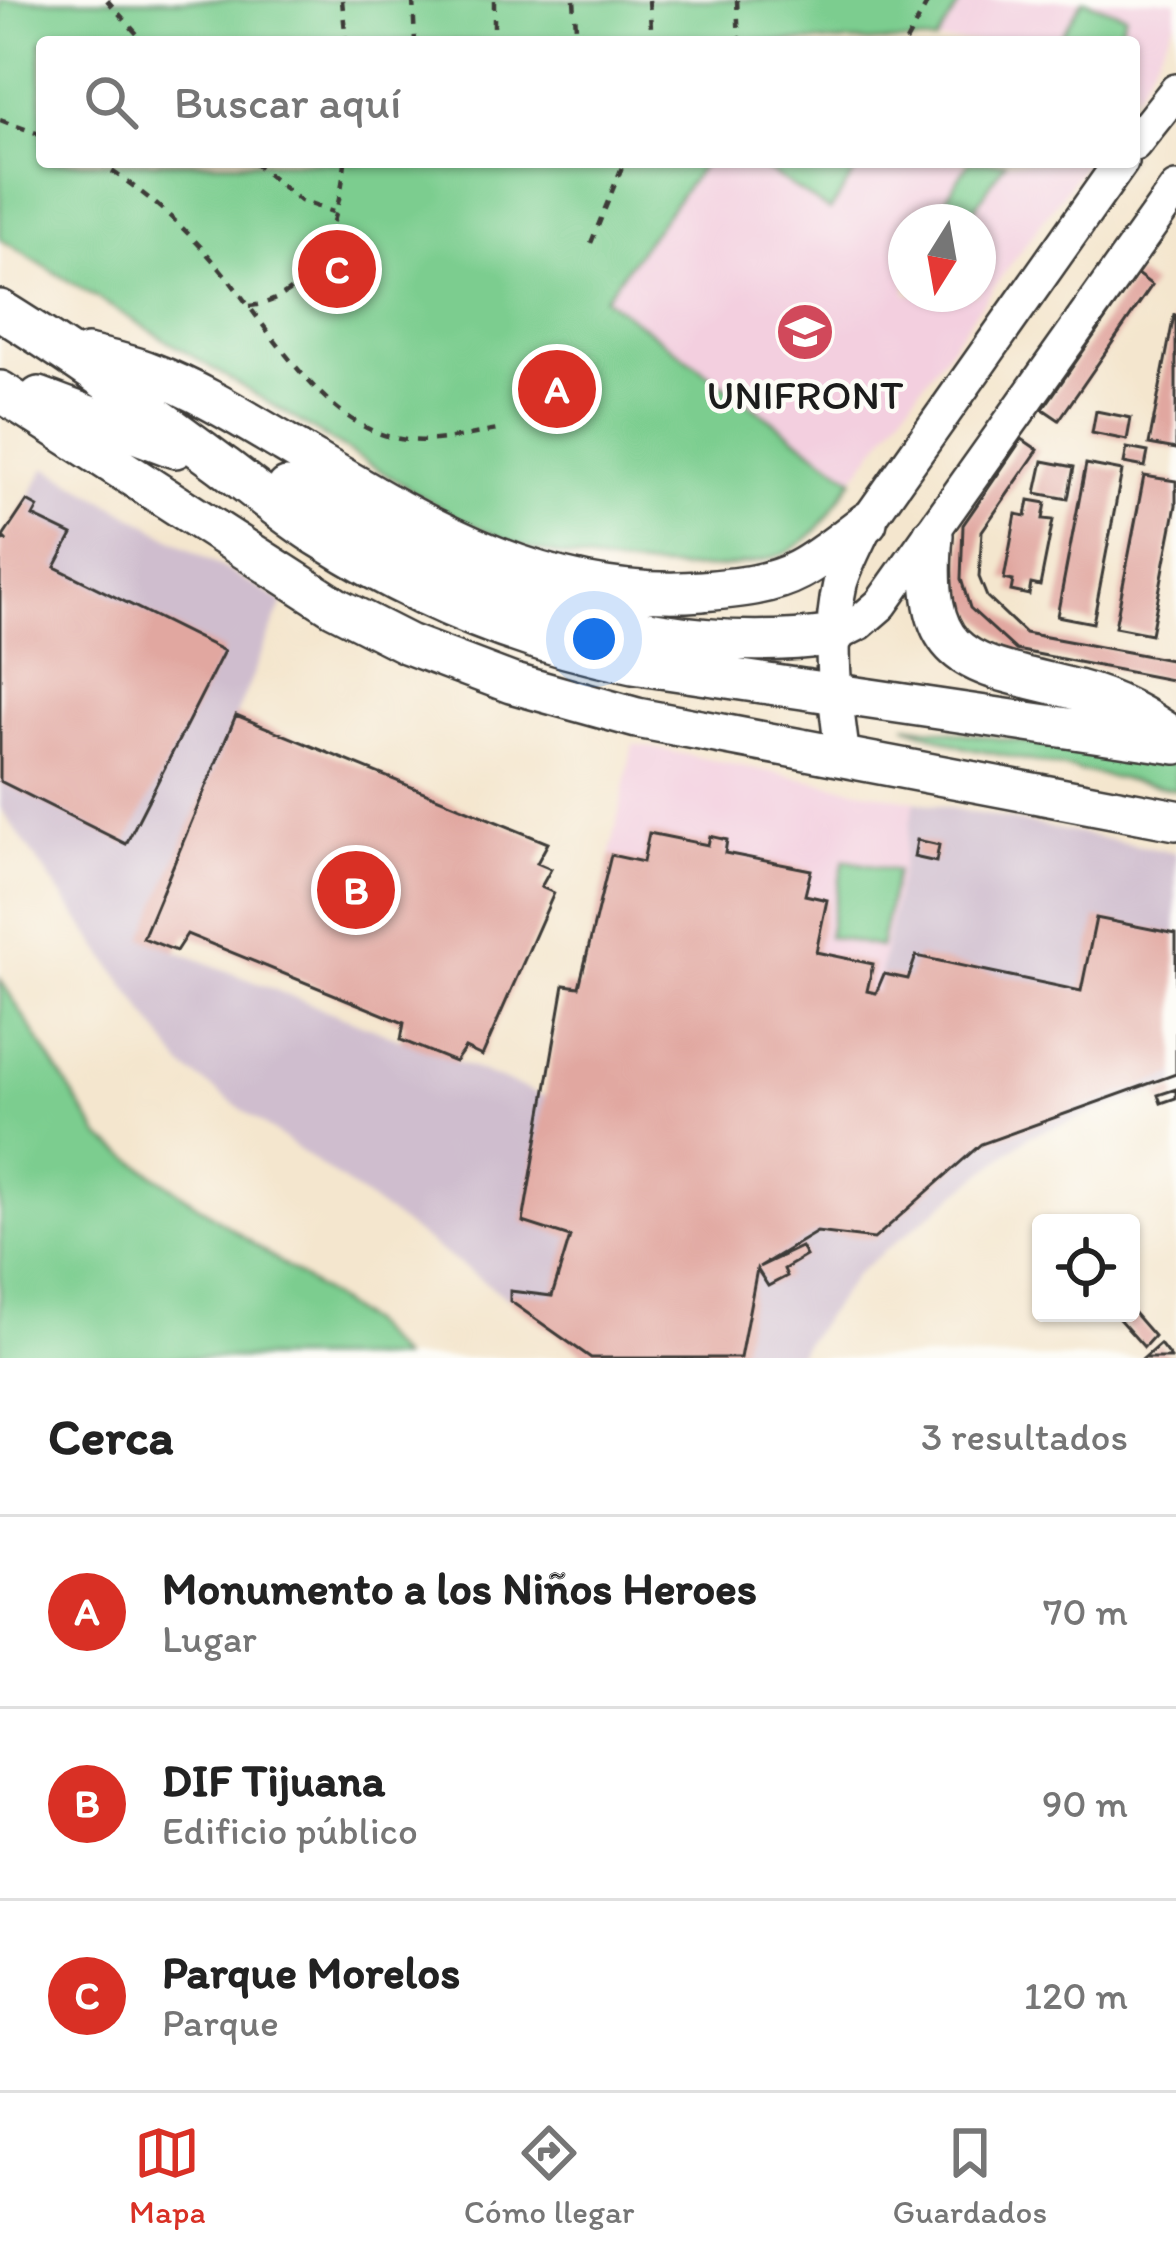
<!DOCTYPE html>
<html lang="es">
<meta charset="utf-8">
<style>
body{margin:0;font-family:Itim,sans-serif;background:#f2f2f2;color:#222}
.controls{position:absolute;right:36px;bottom:36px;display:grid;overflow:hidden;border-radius:12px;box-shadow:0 3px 9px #0004}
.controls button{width:108px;height:108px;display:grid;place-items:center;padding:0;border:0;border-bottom:3px solid #e0e0e0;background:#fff;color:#222;font:60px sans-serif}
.compass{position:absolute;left:888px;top:204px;width:108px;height:108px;border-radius:50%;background:#fff;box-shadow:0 3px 9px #0004;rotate:191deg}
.you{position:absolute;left:594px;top:639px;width:42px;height:42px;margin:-30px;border:9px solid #fff;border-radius:50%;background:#1a73e8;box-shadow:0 0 0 18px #1a73e833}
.badge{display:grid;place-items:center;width:78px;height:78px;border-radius:50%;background:#d93025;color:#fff;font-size:39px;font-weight:700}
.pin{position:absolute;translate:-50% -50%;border:6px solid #fff;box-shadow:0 3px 12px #0006}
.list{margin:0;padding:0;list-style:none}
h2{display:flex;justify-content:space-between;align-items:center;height:156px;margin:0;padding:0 48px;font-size:51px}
h2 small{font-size:39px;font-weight:400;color:#767676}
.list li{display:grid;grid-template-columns:78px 1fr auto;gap:36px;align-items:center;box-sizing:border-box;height:192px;padding:0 48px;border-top:3px solid #e0e0e0}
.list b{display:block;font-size:45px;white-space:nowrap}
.list p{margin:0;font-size:39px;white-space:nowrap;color:#767676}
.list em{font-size:39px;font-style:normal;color:#767676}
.icon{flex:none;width:66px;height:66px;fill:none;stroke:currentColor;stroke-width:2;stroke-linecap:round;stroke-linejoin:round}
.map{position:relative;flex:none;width:1176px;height:1358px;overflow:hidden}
.search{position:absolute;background:#fff;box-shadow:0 3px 9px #0004;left:36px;right:36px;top:36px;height:132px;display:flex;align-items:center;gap:30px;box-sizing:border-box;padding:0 42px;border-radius:12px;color:#767676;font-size:45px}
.sheet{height:732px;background:#fff}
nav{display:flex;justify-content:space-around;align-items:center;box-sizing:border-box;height:168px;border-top:3px solid #e0e0e0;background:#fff;font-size:33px;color:#767676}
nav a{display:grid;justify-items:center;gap:6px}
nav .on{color:#d93025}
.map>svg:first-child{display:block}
</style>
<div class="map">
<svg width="1176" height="1358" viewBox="0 0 1176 1358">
<rect width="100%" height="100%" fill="#fdfcf7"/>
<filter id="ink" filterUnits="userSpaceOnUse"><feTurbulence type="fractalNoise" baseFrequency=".00833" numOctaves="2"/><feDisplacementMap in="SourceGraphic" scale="24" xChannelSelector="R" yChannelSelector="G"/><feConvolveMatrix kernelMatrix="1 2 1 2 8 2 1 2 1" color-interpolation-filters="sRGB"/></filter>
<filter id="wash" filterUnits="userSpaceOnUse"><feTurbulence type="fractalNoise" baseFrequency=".004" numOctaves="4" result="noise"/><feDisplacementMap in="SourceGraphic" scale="48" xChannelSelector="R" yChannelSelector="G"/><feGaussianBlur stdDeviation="2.7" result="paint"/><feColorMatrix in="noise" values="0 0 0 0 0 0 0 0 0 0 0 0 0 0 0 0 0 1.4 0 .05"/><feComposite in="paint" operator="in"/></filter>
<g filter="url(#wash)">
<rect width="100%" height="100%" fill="#f4e6ce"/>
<path fill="#f3cfdf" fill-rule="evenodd" d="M962 0H1176V20L1134 98V42H936Z
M705 162H754L830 211 861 162H1086L853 479 603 298ZM906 222H978V294H906Z
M633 744 915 801 876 993 594 936Z"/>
<path fill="#cfbdce" d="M46 467 283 602 144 938 548 1098 594 936 876 993 915 801 1176 853V1085L1029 1136 857 1273 795 1358H591L184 1068 0 808V548Z"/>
<path fill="#7ccd8f" stroke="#4c7456" stroke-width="3" d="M0 0H962L936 42H42V162H705L604 298 853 479C839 498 826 523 808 538 754 587 594 567 529 548 503 540 478 526 453 515L0 239Z
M1083 0 1126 15 1116 42H1057Z
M754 162H861L830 211Z
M969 162H1005L966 222H931Z
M905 725 1176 764V790L966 748Z
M844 860 896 871 880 947 828 936Z
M0 979 100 1137 367 1323 400 1358H0Z"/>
<g id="blocks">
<path fill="#e1a7a0" d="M1137 274 1152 285 1059 420 1043 409Z
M1174 315H1176V449L1149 444Z
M1096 411 1131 418 1127 440 1092 433Z
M1022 439 1038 450 982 531 979 577 987 597 1025 633 1176 661V681L1016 650 970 608 961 579 963 525Z
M1127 448 1148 452 1145 467 1124 463Z
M1043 461 1074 467 1068 499 1036 493Z
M1086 464 1122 471 1093 623 1057 616Z
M1144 476 1176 481V505L1151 634 1115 627Z
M1029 500 1046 503 1043 519 1053 520 1040 586 1031 584 1029 595 1011 591 1013 581 1004 579 1016 514 1026 516Z
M27 501 38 507 33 516 72 535 55 567 224 651 126 844 0 781V538L7 541 3 537Z
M236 715 548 843 537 863 551 869 541 887 554 893 482 1056 465 1048 455 1062 401 1040 404 1023 187 934 176 951 143 938Z
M649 833 708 845 710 836 727 840 725 853 811 870 805 895 827 900 816 952 873 964 867 991 876 993 884 974 908 979 916 956 1081 991 1096 918 1176 934V1074L981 1144 874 1239 817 1232 759 1267 801 1247 806 1256 784 1269 787 1276 768 1286 757 1269 740 1358H591L510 1301V1291L552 1296 570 1237 523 1222 564 985 579 987 611 855 643 862Z
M917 840 939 845 936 862 914 857Z
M1176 1089V1098L1161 1103 1158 1095Z
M1124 1313H1134L1154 1336 1144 1347 1118 1318Z
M1160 1344 1171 1358H1144Z"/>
</g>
</g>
<g filter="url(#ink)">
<use href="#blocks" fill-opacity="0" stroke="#3c3a37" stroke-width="3"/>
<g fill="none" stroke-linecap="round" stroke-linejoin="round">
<g stroke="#3c3a37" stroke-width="38">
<path id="secondary" d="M1134 144 1176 91
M835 635 859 623 881 604 1176 189
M843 757C835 701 827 640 840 584 846 563 858 542 867 522L1121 162"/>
</g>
<g stroke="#3c3a37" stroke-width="44">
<path id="primary" d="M0 310C78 358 152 413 225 467 257 491 287 517 321 538 417 599 522 642 633 664L1176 744
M87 355C107 360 129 364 149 372 197 390 242 418 286 444 417 522 542 603 702 591 735 588 769 586 799 570 823 557 845 538 867 522
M0 391 335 607 408 644 511 683 637 718 1176 820
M39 397 175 448
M287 488C452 580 642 664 835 635
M933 535C921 667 969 662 1077 690 1115 700 1145 717 1176 739"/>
</g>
<path stroke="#3c3a37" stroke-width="4.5" stroke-dasharray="9 9" stroke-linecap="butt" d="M107 0 144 42
M342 0 346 42
M413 0 415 42
M494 0V42
M574 0 577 42
M649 0 652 42
M737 0 739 42
M906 42 929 0
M0 120 42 135
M97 162C141 188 182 224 215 263 263 318 320 423 395 438 430 446 469 434 504 429
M253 162 300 201 333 212
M591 243 624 162
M249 306C316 300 339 219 345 162"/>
<use href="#secondary" stroke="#fff" stroke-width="33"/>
<use href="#primary" stroke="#fff" stroke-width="39"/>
</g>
</g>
<defs>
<g id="university-disc" transform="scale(3)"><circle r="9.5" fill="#d1495b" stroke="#fdfcf7"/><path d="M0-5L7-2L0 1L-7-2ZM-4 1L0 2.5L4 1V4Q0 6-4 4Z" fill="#fff"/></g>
</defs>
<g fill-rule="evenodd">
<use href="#university-disc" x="805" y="332"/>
</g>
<g text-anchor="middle" stroke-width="9" stroke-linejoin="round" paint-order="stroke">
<g font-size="42" fill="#1c1c1c" stroke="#fdfcf7">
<text x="805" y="409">UNIFRONT</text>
</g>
</g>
</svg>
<div class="controls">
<button><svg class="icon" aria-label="locate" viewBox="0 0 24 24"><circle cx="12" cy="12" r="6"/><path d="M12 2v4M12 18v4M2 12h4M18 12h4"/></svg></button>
</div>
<svg class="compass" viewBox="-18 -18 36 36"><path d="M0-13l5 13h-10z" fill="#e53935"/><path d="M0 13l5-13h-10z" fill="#767676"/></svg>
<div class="you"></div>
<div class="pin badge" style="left:557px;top:389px">A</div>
<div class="pin badge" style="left:356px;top:890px">B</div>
<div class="pin badge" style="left:337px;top:269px">C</div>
<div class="search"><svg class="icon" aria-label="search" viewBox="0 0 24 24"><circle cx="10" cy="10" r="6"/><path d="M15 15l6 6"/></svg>Buscar aquí</div>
</div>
<section class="sheet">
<h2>Cerca<small>3 resultados</small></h2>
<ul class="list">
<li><span class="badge">A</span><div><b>Monumento a los Niños Heroes</b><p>Lugar</p></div><em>70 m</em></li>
<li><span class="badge">B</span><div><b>DIF Tijuana</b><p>Edificio público</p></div><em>90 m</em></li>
<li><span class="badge">C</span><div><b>Parque Morelos</b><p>Parque</p></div><em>120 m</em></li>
</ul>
</section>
<nav>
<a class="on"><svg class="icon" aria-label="map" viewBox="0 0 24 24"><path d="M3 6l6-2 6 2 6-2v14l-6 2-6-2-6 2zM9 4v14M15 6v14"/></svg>Mapa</a>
<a><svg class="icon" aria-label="directions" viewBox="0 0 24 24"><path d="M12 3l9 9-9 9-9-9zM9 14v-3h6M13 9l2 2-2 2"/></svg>Cómo llegar</a>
<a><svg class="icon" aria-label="saved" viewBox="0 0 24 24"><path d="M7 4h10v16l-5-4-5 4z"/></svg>Guardados</a>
</nav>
